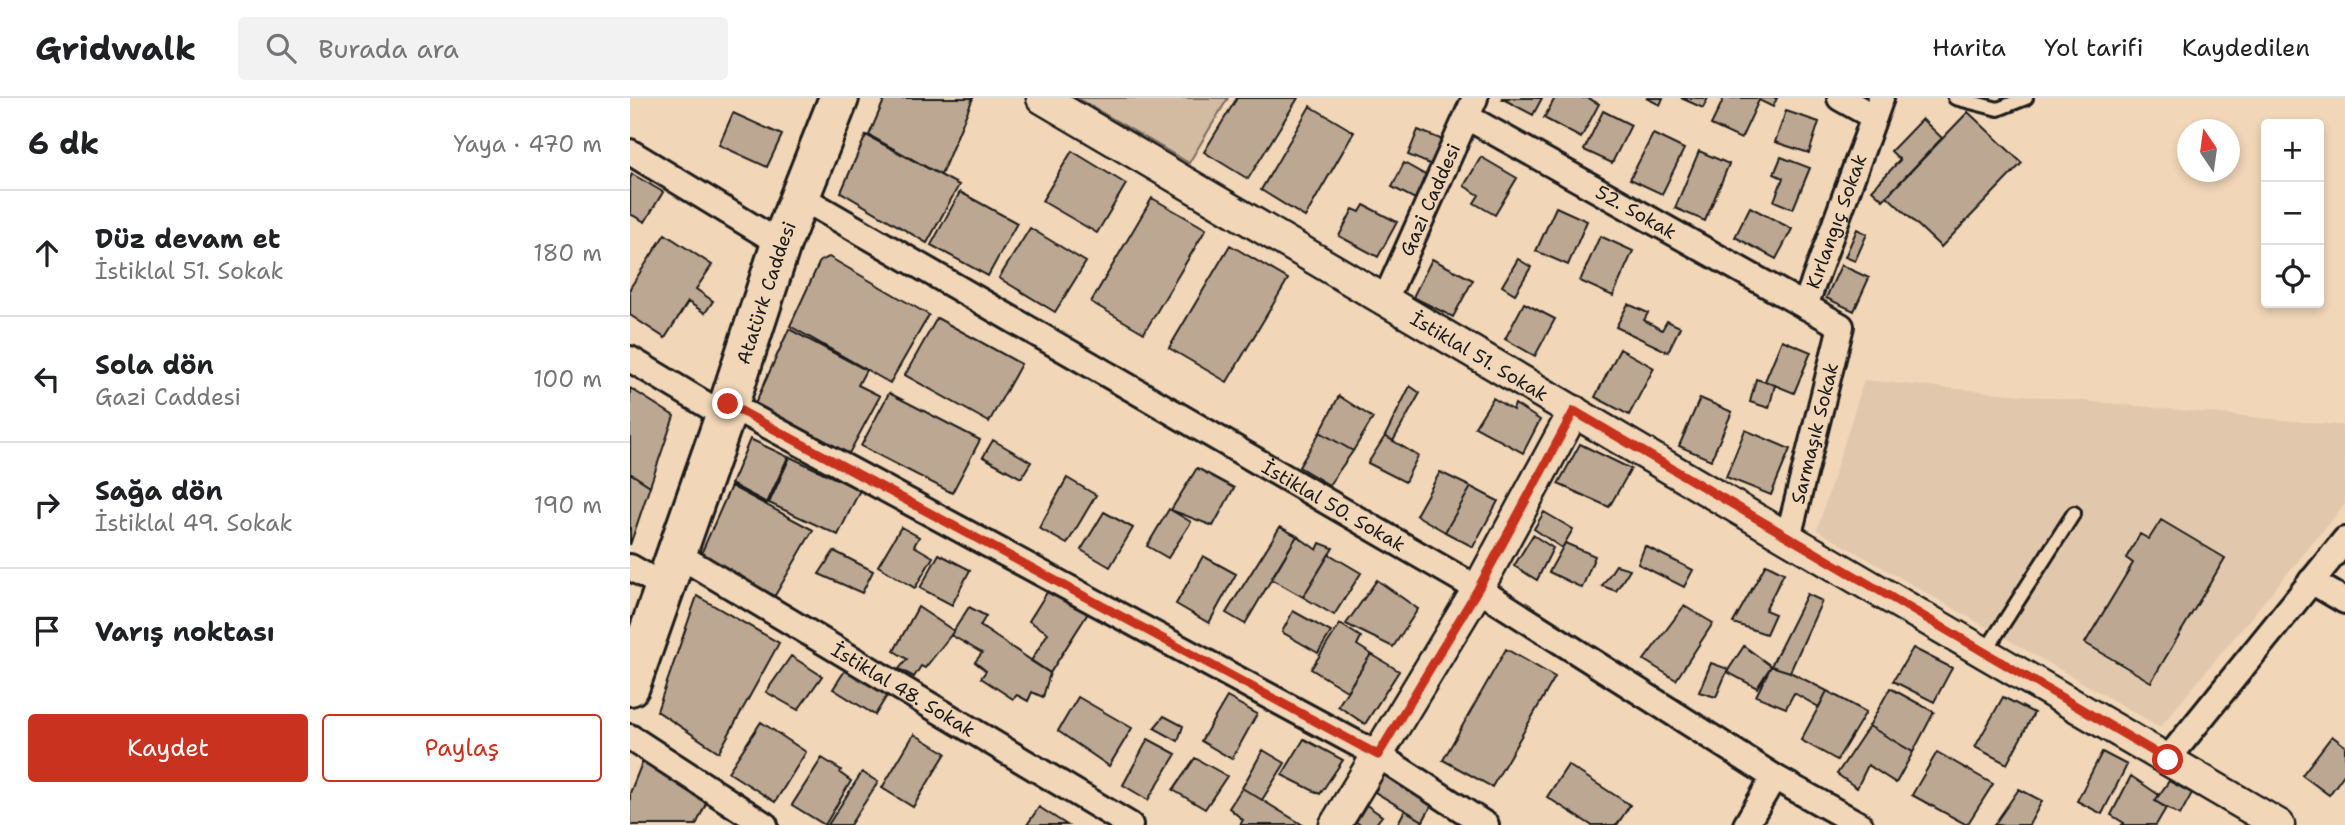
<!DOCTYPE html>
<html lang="tr">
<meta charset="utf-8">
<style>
body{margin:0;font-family:"Shantell Sans",sans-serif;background:#f2f2f2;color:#202124}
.controls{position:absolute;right:21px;top:21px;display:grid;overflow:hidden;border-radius:7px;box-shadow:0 4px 10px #0003}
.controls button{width:63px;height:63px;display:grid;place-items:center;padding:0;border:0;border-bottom:2px solid #e0e0e0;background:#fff;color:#202124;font:35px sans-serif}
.compass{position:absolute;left:1547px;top:21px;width:63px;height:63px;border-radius:50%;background:#fff;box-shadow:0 4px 10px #0003;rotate:347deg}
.stop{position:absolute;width:21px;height:21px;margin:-16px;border:5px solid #c8321e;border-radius:50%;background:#fff}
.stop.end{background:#c8321e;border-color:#fff;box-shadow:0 2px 7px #0008}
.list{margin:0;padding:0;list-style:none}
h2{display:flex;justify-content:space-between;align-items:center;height:91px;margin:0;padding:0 28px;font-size:30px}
h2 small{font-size:23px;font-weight:400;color:#757577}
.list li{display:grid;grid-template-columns:46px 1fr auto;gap:21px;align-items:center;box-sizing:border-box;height:126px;padding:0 28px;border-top:2px solid #e0e0e0}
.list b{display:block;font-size:26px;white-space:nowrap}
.list p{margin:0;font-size:23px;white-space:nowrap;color:#757577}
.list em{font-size:23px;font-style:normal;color:#757577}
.actions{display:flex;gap:14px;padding:21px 28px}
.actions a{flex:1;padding:16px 0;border:2px solid #c8321e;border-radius:7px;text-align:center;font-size:24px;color:#c8321e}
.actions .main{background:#c8321e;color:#fff}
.icon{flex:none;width:38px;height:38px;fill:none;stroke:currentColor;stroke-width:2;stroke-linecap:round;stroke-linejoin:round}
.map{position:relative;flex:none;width:1715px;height:727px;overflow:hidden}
header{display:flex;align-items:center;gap:42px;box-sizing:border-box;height:98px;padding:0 35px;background:#fff;border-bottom:2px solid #e0e0e0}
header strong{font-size:33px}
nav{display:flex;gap:38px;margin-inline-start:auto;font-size:24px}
.search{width:490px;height:63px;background:#f2f2f2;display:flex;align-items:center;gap:18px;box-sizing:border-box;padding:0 24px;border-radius:7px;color:#757577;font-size:26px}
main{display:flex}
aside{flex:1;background:#fff}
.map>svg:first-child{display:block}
</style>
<header>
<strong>Gridwalk</strong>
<div class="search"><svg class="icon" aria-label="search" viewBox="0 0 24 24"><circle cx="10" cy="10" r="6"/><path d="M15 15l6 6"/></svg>Burada ara</div>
<nav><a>Harita</a><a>Yol tarifi</a><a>Kaydedilen</a></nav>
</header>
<main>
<aside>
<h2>6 dk<small>Yaya · 470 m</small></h2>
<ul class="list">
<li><svg class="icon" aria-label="ahead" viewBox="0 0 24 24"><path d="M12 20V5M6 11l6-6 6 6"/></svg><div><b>Düz devam et</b><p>İstiklal 51. Sokak</p></div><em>180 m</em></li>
<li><svg class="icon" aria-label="left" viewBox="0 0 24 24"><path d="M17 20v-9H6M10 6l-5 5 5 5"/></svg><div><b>Sola dön</b><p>Gazi Caddesi</p></div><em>100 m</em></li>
<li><svg class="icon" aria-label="right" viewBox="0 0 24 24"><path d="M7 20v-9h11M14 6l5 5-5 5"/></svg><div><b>Sağa dön</b><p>İstiklal 49. Sokak</p></div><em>190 m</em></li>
<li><svg class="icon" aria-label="arrive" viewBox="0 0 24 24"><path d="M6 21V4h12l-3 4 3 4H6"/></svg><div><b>Varış noktası</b></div></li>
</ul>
<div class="actions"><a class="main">Kaydet</a><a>Paylaş</a></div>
</aside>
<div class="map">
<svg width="1715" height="727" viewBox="0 0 1715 727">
<rect width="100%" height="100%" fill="#f1d6b8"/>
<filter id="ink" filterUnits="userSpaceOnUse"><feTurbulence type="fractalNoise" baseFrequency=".0143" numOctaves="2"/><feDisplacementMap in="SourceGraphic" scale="14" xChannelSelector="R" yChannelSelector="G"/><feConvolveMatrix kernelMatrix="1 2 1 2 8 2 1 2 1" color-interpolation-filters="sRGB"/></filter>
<g filter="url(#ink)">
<path fill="#e1c8ad" d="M1234 282 1715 328V406L1530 629 1187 432Z"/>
<path fill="#d2bba1" stroke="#776c5e" stroke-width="2" d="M447 0H598L559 65Z"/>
<path fill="#bca892" stroke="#1c1c1c" stroke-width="2" d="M255 0H343L311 77 239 37Z
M607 0H668L618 81 574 54Z
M871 0H912L903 17Z
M925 0H958L969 6 951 40 914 20Z
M1016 0H1033L1030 7Z
M1051 0H1078L1073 10Z
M1094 0H1147L1143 9 1129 2 1111 41 1081 27Z
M680 8 724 34 675 119 631 92Z
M973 13 1001 27 982 65 954 52Z
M1156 13 1189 24 1179 55 1145 44Z
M1338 14 1392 65 1311 149 1257 98Z
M103 15 152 37 137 69 89 47Z
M1292 21 1312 40 1253 102 1242 92 1270 62 1261 53Z
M788 32 813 42 802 67 778 57Z
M1023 36 1054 51 1032 96 1000 81Z
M236 37 329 87 297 145 211 94Z
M442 53 496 86 467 135 412 103Z
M1069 53 1099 66 1075 123 1045 110Z
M851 59 887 80 865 117 844 105 849 97 834 88Z
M1151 59 1180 70 1163 111 1144 103 1153 80 1144 76Z
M774 65 797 78 785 101 762 89Z
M2 76 33 94 15 124 0 116V81Z
M330 94 387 125 358 178 301 147Z
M522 100 576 131 514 235 461 204Z
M734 107 767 124 748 159 709 138 723 111 730 114Z
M926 109 957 123 938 167 906 153Z
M1120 109 1162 131 1146 161 1105 139Z
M400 130 456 164 425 214 369 180Z
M1227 131 1237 136 1225 163 1215 159Z
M35 136 82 167 66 191 83 203 75 215 58 204 35 240 0 217V190Z
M970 138 1003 153 983 198 950 183Z
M600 147 658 181 597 284 539 250Z
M199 159 299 217 260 285 160 228 190 163Z
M802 161 843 182 823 219 783 199Z
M888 161 901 169 885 196 872 188Z
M1211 167 1239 180 1224 213 1196 200Z
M894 205 925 221 905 258 875 241Z
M998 206 1018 215 1014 222 1032 232 1037 223 1050 229 1038 254 986 229Z
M307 220 391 266 359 324 275 277Z
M159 231 236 272 228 287 250 298 217 359 124 308Z
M1152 242 1181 254 1164 295 1135 283Z
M990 251 1024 270 999 317 965 299Z
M1126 281 1145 287 1139 310 1120 304Z
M780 288 790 295 763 343 755 338Z
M0 290 44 318 20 388 0 375Z
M259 295 350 342 322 395 231 348Z
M709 298 743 320 723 353 690 334Z
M863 300 883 312 885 306 910 322 893 355 845 329Z
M1070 300 1102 314 1081 362 1049 348Z
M1115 332 1160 351 1141 397 1096 379Z
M690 334 723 353 699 387 669 369Z
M755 338 788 358 775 384 738 365Z
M120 341 158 359 137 405 101 386Z
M363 342 401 364 391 380 353 359Z
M950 346 1001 371 979 409 928 386Z
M160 359 230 392 208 437 139 405Z
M567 370 604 390 583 428 541 412Z
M810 374 841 389 815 434 786 417Z
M0 375 20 388 0 447Z
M437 380 466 397 437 446 409 430Z
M101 388 183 432 143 501 70 458Z
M841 389 868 403 843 449 815 434Z
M539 411 561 424 538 460 517 448Z
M474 414 503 430 480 469 451 452Z
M914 414 943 431 932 450 904 431Z
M1531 422 1595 460 1521 584 1455 545 1503 465 1496 460 1510 436 1519 441Z
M271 429 289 439 284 448 303 459 285 490 248 468Z
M650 429 667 438 615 526 596 515Z
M903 437 923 450 907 482 884 468Z
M667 438 687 452 690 445 703 450 673 499 641 481Z
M935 445 965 458 952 490 919 474Z
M1015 448 1063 472 1054 489 1008 466Z
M204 453 243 473 232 495 189 476Z
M309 456 340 472 322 507 290 490Z
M699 456 731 475 704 517 673 499Z
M573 458 606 476 579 525 546 506Z
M1136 466 1154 475 1135 512 1145 516 1136 536 1103 525Z
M986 467 1000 471 986 493 972 488Z
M747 482 788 511 763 549 716 526Z
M421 488 460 512 420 575 401 563 418 535 399 523Z
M1177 496 1192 503 1160 574 1141 568Z
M67 498 149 545 89 654 27 613Z
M1054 508 1083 525 1046 582 1014 562Z
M288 509 324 533 295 570 291 568 284 579 269 571 277 561 264 553Z
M339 509 356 518 350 528 420 575 413 599 402 594 398 603 387 597 383 601 351 580 356 573 345 564 352 555 321 537Z
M663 513 701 534 688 555 652 534Z
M710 526 731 539 727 547 741 556 717 593 681 571Z
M1114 548 1141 568 1127 590 1097 574Z
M1283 550 1322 570 1304 604 1263 583Z
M876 551 925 579 862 689 813 662Z
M741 556 769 573 735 626 708 608Z
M161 558 192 578 168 612 136 594Z
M1081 565 1098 571 1086 599 1069 594Z
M218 568 258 596 245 617 203 591Z
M1141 568 1160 574 1197 593 1189 609 1164 595 1156 610 1126 598Z
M1260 590 1304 614 1283 654 1239 628Z
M1197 593 1236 614 1207 662 1171 642Z
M448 599 502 630 479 668 428 633Z
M597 599 627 616 602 661 571 643Z
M1373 599 1404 615 1377 666 1345 649Z
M534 618 553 628 548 643 524 630Z
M131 624 176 654 145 704 98 674Z
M1239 628 1283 654 1266 685 1238 667 1227 690 1207 676Z
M284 636 316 655 283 709 252 690Z
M1702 638 1715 648V675L1699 697 1672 677Z
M518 641 546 656 518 702 493 687Z
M674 641 713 662 690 696 652 677Z
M633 652 655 665 632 702 612 690Z
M1307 654 1363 686 1337 727 1282 697Z
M1472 654 1497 667 1472 716 1447 703Z
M14 660 79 699 66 727H0V695Z
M192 660 211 672 210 675 221 683 195 727 162 707Z
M565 660 597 678 575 711 543 692Z
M938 667 1000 707 987 727H961L917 699Z
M232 674 248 684 220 727H198Z
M755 674 804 703 793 723 745 694Z
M1501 678 1529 697 1525 703 1536 710 1526 727H1492L1494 725 1481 717Z
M1539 683 1562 695 1550 717 1525 703Z
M612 690 632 702 673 727H610L613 722 599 710Z
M1389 691 1412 703 1399 727H1364Z
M735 706 752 718 745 727H731L724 723Z
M409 709 437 727H397Z
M775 712 793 723 790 727H767Z"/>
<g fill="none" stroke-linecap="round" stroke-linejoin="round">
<g stroke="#1c1c1c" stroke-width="18">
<path id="service" d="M1325 0 1368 11 1396 0
M1355 554 1444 415"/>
</g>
<g stroke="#1c1c1c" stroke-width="30">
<g id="minor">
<path d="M1210 0 1244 19"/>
<path id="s1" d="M837 19 1175 208"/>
<path d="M0 54 151 146"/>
<path id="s2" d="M169 98 848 491 1144 679 1230 727"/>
<path id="s3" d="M755 202 845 0"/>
<path d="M0 261 95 318"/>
<path d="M98 306 748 657 856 727"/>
<path id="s4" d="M1158 440 1211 228 1175 208 1251 0"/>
<path id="s5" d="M47 456 500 727"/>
<path d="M0 469 35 489"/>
<path d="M1681 483 1715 503"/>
<path d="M0 639 135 727"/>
<path d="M1537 662 1715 442"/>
<path d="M1116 727 1144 679"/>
</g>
</g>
<g stroke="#1c1c1c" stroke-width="35">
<g id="tertiary">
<path id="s6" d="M412 0 1158 440 1649 727"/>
<path d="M705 727 848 491 944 313"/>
</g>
</g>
<g stroke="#1c1c1c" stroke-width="44">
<g id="primary">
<path id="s7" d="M0 588 95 318 151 146 209 0"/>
</g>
</g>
<use href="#service" stroke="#f1d6b8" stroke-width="12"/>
<use href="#minor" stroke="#f1d6b8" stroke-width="24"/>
<use href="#tertiary" stroke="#f1d6b8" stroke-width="30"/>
<use href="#primary" stroke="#f1d6b8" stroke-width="38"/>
</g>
</g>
<g fill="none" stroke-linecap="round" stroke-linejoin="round" filter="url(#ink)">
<path stroke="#c8321e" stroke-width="9" d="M98 306 748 657 848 491 944 313 1538 662"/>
</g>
<g text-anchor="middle" stroke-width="5" stroke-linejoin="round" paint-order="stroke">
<g font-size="19" fill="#1c1c1c" stroke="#f1d6b8">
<text dy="7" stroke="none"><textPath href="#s3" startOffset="110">Gazi Caddesi</textPath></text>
<text dy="7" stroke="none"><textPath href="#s1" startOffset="194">52. Sokak</textPath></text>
<text dy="7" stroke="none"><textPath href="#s4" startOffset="350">Kırlangıç Sokak</textPath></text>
<text dy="7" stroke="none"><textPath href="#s7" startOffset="416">Atatürk Caddesi</textPath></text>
<text dy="7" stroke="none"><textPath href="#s6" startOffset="508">İstiklal 51. Sokak</textPath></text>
<text dy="7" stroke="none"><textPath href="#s4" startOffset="108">Sarmaşık Sokak</textPath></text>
<text dy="7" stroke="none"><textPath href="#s2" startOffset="618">İstiklal 50. Sokak</textPath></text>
<text dy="7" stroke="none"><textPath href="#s5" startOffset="264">İstiklal 48. Sokak</textPath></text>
</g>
</g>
</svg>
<div class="controls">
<button>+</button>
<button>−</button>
<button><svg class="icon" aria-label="locate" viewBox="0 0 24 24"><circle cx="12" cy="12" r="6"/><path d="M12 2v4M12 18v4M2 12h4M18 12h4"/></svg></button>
</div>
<svg class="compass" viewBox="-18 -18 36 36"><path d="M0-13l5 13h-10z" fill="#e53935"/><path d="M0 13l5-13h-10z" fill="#757577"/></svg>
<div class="stop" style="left:1538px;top:662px"></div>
<div class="stop end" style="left:98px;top:306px"></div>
</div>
</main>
